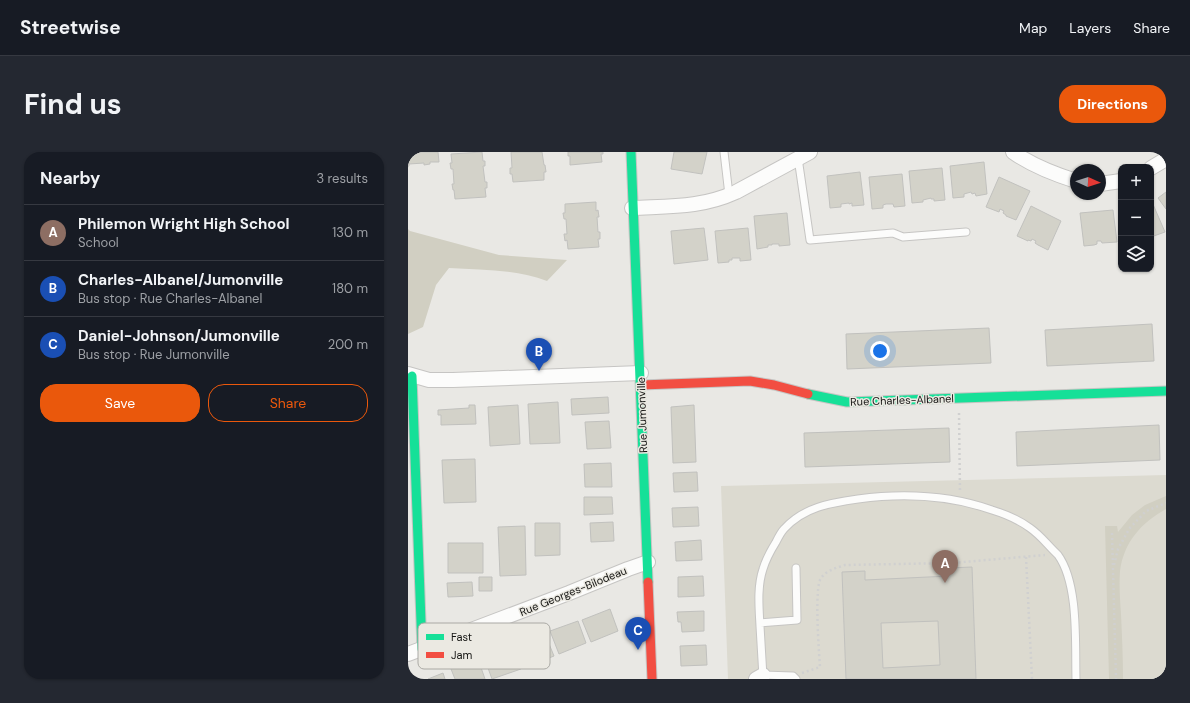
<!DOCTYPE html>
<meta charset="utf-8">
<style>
body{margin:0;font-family:"DM Sans",sans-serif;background:#242831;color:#f1f3f6}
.controls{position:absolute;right:12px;top:12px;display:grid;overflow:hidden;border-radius:8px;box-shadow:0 1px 3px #0004}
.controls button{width:36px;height:36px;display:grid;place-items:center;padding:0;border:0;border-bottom:1px solid #363941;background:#171b24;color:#f1f3f6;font:20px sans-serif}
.compass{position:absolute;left:662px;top:12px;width:36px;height:36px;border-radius:50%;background:#171b24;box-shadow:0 1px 3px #0004;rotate:93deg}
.you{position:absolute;left:472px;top:199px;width:14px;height:14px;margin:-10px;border:3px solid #fff;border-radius:50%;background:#1a73e8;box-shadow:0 0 0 6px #1a73e833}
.badge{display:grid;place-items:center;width:26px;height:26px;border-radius:50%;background:#ea580c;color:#fff;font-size:13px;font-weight:700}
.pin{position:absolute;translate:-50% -33px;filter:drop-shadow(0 1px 2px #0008)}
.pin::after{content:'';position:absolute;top:21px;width:14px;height:12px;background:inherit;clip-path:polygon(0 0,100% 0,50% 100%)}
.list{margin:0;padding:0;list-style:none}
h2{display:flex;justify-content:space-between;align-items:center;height:52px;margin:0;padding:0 16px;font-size:17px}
h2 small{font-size:13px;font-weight:400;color:#9ea1a6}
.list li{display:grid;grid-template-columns:26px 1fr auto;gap:12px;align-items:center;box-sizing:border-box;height:56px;padding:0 16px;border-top:1px solid #363941}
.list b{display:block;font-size:15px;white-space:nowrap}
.list p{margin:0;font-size:13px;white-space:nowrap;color:#9ea1a6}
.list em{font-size:13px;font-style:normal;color:#9ea1a6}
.actions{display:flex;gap:8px;padding:12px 16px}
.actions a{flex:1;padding:9px 0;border:1px solid #ea580c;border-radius:16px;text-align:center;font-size:14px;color:#ea580c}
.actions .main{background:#ea580c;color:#fff}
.icon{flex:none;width:22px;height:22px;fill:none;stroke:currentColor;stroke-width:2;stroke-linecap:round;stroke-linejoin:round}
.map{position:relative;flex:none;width:758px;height:527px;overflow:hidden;border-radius:16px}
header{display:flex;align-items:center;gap:24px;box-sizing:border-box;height:56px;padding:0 20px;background:#171b24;border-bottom:1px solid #363941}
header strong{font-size:19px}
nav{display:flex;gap:22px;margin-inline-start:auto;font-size:14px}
.intro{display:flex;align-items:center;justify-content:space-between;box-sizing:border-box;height:96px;padding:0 24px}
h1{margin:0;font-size:28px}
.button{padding:10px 18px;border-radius:16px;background:#ea580c;color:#fff;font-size:14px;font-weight:700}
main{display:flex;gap:24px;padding:0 24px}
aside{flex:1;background:#171b24;border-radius:16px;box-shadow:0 1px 3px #0004}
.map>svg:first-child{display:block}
</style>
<header>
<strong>Streetwise</strong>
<nav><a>Map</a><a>Layers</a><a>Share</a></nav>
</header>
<div class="intro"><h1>Find us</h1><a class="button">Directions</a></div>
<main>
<aside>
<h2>Nearby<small>3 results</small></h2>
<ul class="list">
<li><span class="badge" style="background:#8d6e63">A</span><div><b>Philemon Wright High School</b><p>School</p></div><em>130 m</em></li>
<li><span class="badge" style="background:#1a4fb4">B</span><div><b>Charles-Albanel/Jumonville</b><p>Bus stop · Rue Charles-Albanel</p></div><em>180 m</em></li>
<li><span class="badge" style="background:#1a4fb4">C</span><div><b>Daniel-Johnson/Jumonville</b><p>Bus stop · Rue Jumonville</p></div><em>200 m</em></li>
</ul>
<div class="actions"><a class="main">Save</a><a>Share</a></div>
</aside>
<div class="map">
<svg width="758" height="527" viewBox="0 0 758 527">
<rect width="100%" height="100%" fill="#e9e8e4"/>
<path fill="#dcdad0" d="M758 323V527H320L313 334Z"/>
<path fill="#d1cfc2" d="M0 77 2 79 91 103 159 108 139 129C109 117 73 118 41 116L28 133 15 175 0 182Z
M758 344V357C733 371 716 390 712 419 711 433 712 448 713 462 714 484 715 505 715 527H701L697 374H709L710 380 724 363 737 353Z"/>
<path fill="#d3d2c9" stroke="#c1c1be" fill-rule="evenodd" d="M0 0H30L31 10H22V12L16 13V11L1 12V14H0Z
M74 0 75 9H77V14H75L77 30H79V36H77L78 45 47 47 46 38H45L44 32H46L45 17H43L42 11H44L43 2Z
M103 0H134L136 13H137L138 20H136V28L105 30 104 22H102V16H104Z
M160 0H195V2H193L194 10 162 13V4H160Z
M266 0H299L294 22 263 17Z
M576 10 579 42 568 44 567 41 564 42 563 40 556 42V45L545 46 542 14Z
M534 16 537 48 526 49V47H523V46L515 48V50L504 51 501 19Z
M452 20 456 53 444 54V51L441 52V51L433 52V55L422 56 419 24Z
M494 22 497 54 486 55 485 52H478L475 53V56L464 57 461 25Z
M591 25 622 39 608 68 598 64V63L595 61 596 59 592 57 591 60 578 55Z
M758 40V57L750 46Z
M188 50V59L190 58 191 65H189L190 80H192V87H190L191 95 160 97 159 88 157 89 156 82H159L158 67H156L155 61H157V52Z
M744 50 757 80 743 85V51Z
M623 54 653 69 640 98 630 93 627 91 628 89 624 87 623 89 620 88V89L609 84Z
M705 58 709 90 694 91 693 89H689V92L686 93 676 94 672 61Z
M379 61 382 93 371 94V92H364V93H360V95L349 97 346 64Z
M296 76 300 108 266 112 263 79Z
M340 76 343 108 332 109V106H324V108H321V110L310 111 307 79Z
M744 172 746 209 639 214 637 178Z
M581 176 583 211 439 217 438 182Z
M200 245 201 261 164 263 163 247Z
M150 250 152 291 122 292 120 252Z
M61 253H67L68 272 33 273V263H30V258L61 256Z
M110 253 112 292 82 294 80 255Z
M286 253 288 310 265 311 263 255Z
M201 269 203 296 179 297 177 270Z
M751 273 752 308 609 314 608 280Z
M541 276 542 310 397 315 396 281Z
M67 307 68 350 36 351 34 308Z
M203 311 204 335H177L176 312Z
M289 320 290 339 266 340 265 321Z
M176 345H204L205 362 176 363Z
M290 355 291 374 265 375 264 356Z
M205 370 206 389 183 390 182 371Z
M127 371H152V403L127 404Z
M117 374 118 423 92 424 90 375Z
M293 388 294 408 268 409 267 390Z
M40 391H75V421H40Z
M564 415 568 527H438L434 420 457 419V428L541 424V416ZM530 469 532 513 475 516 473 471Z
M295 424 296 444 270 445V425Z
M71 425H84V439H71Z
M64 430 65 444 40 445 39 431Z
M202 457 210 479 183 490 174 468Z
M296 459V479L274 480 273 470H270L269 460Z
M170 469 178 491 151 502 142 479Z
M137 482 146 504 118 515 110 493Z
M298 493 299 513 273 514 272 494Z
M105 495 113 517 84 527 76 505Z
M70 507 77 527H47L43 517Z
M35 521 37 527H20Z"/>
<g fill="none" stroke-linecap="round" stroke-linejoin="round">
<g stroke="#c6c5c3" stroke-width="9">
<path id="lane" d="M316 0 321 43
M390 6 402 88 485 81 495 85 558 80
M352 471 389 468 388 416
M355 523 385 524 388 527
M355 525C354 508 353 491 352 474 351 455 349 435 355 417 358 407 363 398 368 390 370 386 373 380 376 377 396 355 422 351 450 347 495 341 541 343 584 358 597 362 611 368 622 376 632 383 637 390 646 399 648 401 648 401 650 403 671 432 667 492 668 527"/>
</g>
<g stroke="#c6c5c3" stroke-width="16">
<path id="street" d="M605 0C623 13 646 22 668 29
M743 16 758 7
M692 32 713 29
M224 56C262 54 293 56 328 40L402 0
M0 222 21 228H45L233 221
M0 502 161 441 220 417 240 410
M348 527 355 523"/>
</g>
<g stroke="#c6c5c3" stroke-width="11">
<path id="fast" d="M223 0 240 430
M4 224 14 497
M400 242 439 250 758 239"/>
</g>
<g stroke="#c6c5c3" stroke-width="11">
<path id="jam" d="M233 233 342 229 366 233 400 242
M240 430 244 527"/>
</g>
<path stroke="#d0d0d0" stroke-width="2.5" stroke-dasharray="2 3" stroke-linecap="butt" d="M551 261 552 340
M704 381 708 527
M618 405 624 527
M706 413 710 397 721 377 738 359 758 351
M394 521 412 515C411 500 406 435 413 426 419 418 428 416 437 413L544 411 637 403"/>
<use href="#lane" stroke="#fcfcfb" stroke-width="7"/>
<use href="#street" stroke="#fcfcfb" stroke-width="14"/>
<use href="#fast" stroke="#16e098" stroke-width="9"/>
<use href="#jam" stroke="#f24e42" stroke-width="9"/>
</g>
<g text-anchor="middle" stroke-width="3" stroke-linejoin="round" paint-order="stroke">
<g font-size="11" fill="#141412" stroke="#ebe9e2">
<text transform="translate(494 248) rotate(-2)" y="4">Rue Charles-Albanel</text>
<text transform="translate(234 263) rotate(-92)" y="4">Rue Jumonville</text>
<text transform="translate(165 439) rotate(-22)" y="4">Rue Georges-Bilodeau</text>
</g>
</g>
<rect x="10" y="471" width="132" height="46" rx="6" fill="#ebe9e2" stroke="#aaa9a4" stroke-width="1"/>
<rect x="18" y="482" width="18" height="6" fill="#16e098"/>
<rect x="18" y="500" width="18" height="6" fill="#f24e42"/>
<g font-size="11" fill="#141412">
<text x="43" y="489">Fast</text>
<text x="43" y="507">Jam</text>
</g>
</svg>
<div class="controls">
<button>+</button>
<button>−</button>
<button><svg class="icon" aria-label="layers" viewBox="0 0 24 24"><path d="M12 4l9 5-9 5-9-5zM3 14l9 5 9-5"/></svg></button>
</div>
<svg class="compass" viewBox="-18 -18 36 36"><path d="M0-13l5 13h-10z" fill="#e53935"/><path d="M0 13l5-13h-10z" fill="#9ea1a6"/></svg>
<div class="you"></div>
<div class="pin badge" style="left:537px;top:431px;background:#8d6e63">A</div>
<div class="pin badge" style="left:131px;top:219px;background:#1a4fb4">B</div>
<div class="pin badge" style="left:230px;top:498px;background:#1a4fb4">C</div>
</div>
</main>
